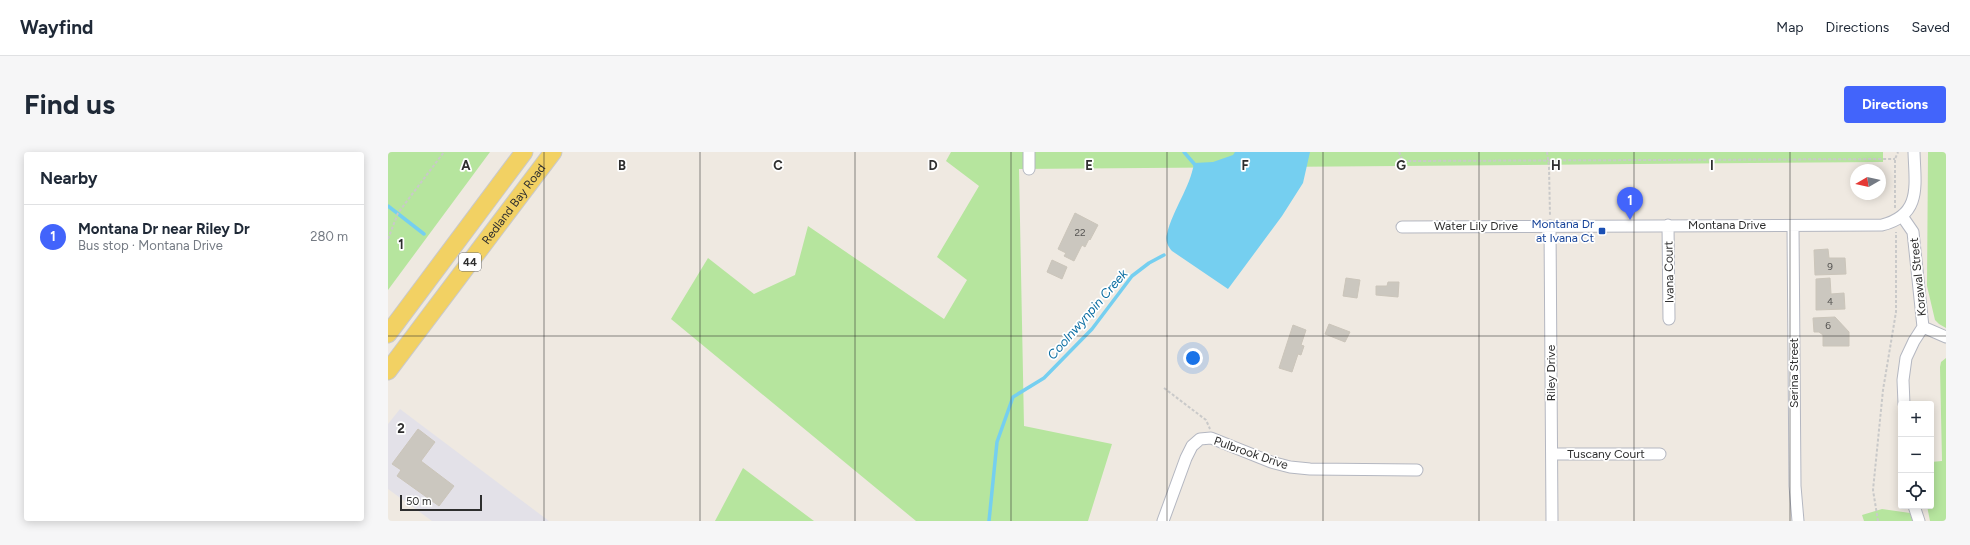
<!DOCTYPE html>
<meta charset="utf-8">
<style>
body{margin:0;font-family:Figtree,sans-serif;background:#f6f6f7;color:#1f2937}
.controls{position:absolute;right:12px;bottom:12px;display:grid;overflow:hidden;border-radius:4px;box-shadow:0 2px 10px #0003}
.controls button{width:36px;height:36px;display:grid;place-items:center;padding:0;border:0;border-bottom:1px solid #e0e1e3;background:#fff;color:#1f2937;font:20px sans-serif}
.compass{position:absolute;left:1462px;top:12px;width:36px;height:36px;border-radius:50%;background:#fff;box-shadow:0 2px 10px #0003;rotate:261deg}
.scale{position:absolute;left:12px;bottom:10px;width:82px;box-sizing:border-box;padding-left:4px;border:2px solid #2e2e2e;border-top:0;font-size:11px;line-height:14px;white-space:nowrap;color:#2e2e2e;-webkit-text-stroke:3px #fff;paint-order:stroke}
.you{position:absolute;left:805px;top:206px;width:14px;height:14px;margin:-10px;border:3px solid #fff;border-radius:50%;background:#1a73e8;box-shadow:0 0 0 6px #1a73e833}
.badge{display:grid;place-items:center;width:26px;height:26px;border-radius:50%;background:#4264fb;color:#fff;font-size:13px;font-weight:700}
.pin{position:absolute;translate:-50% -33px;filter:drop-shadow(0 1px 2px #0008)}
.pin::after{content:'';position:absolute;top:21px;width:14px;height:12px;background:inherit;clip-path:polygon(0 0,100% 0,50% 100%)}
.list{margin:0;padding:0;list-style:none}
h2{display:flex;justify-content:space-between;align-items:center;height:52px;margin:0;padding:0 16px;font-size:17px}
h2 small{font-size:13px;font-weight:400;color:#747a83}
.list li{display:grid;grid-template-columns:26px 1fr auto;gap:12px;align-items:center;box-sizing:border-box;height:64px;padding:0 16px;border-top:1px solid #e0e1e3}
.list b{display:block;font-size:15px;white-space:nowrap}
.list p{margin:0;font-size:13px;white-space:nowrap;color:#747a83}
.list em{font-size:13px;font-style:normal;color:#747a83}
.icon{flex:none;width:22px;height:22px;fill:none;stroke:currentColor;stroke-width:2;stroke-linecap:round;stroke-linejoin:round}
.map{position:relative;flex:none;width:1558px;height:369px;overflow:hidden;border-radius:4px}
header{display:flex;align-items:center;gap:24px;box-sizing:border-box;height:56px;padding:0 20px;background:#fff;border-bottom:1px solid #e0e1e3}
header strong{font-size:19px}
nav{display:flex;gap:22px;margin-inline-start:auto;font-size:14px}
.intro{display:flex;align-items:center;justify-content:space-between;box-sizing:border-box;height:96px;padding:0 24px}
h1{margin:0;font-size:28px}
.button{padding:10px 18px;border-radius:4px;background:#4264fb;color:#fff;font-size:14px;font-weight:700}
main{display:flex;gap:24px;padding:0 24px}
aside{flex:1;background:#fff;border-radius:4px;box-shadow:0 2px 10px #0003}
.map>svg:first-child{display:block}
</style>
<header>
<strong>Wayfind</strong>
<nav><a>Map</a><a>Directions</a><a>Saved</a></nav>
</header>
<div class="intro"><h1>Find us</h1><a class="button">Directions</a></div>
<main>
<aside>
<h2>Nearby<small></small></h2>
<ul class="list">
<li><span class="badge">1</span><div><b>Montana Dr near Riley Dr</b><p>Bus stop · Montana Drive</p></div><em>280 m</em></li>
</ul>
</aside>
<div class="map">
<svg width="1558" height="369" viewBox="0 0 1558 369">
<rect width="100%" height="100%" fill="#efe9e1"/>
<path fill="#e3e1e8" d="M12 257 161 369H44L0 337V272Z"/>
<path fill="#b6e59e" d="M0 0H102L0 138Z
M563 0H1495V10L631 17 636 274 724 292 700 369H528L283 167 320 106 366 142 407 123 420 74 556 167 579 128 549 105 591 34 558 9Z
M1540 0H1558V176L1551 172 1547 168 1539 134Z
M1558 206V369H1542L1539 354H1543V310L1554 309 1552 215 1553 210Z
M355 316 426 369H327Z
M1494 357 1522 361 1525 369H1476L1474 363Z"/>
<path fill="#75cff0" d="M847 0H922L915 31 894 64 840 137 784 99C780 95 777 88 779 82 785 57 802 36 806 11L825 10 845 3Z"/>
<g fill="none" stroke-linecap="round" stroke-linejoin="round">
<path stroke="#75cff0" stroke-width="3.5" d="M796 0 808 14
M0 54 36 82
M601 369 609 290 625 245 656 226 704 177 744 124 761 111 776 103"/>
</g>
<path fill="#cbc7bf" stroke="#cbc5ba" d="M687 61 710 73 702 88 701 87 697 95 694 93 686 109 676 104 678 101 670 97Z
M1440 97 1441 106H1457L1458 122 1427 123 1426 98Z
M664 108 679 115 674 127 659 120Z
M958 126 972 128 969 146 955 144Z
M1442 126 1443 142 1456 141 1457 157 1428 158V127Z
M1000 130H1011L1010 145 988 143V134H999Z
M1447 165 1461 180V194H1435V183L1431 180H1426L1425 166Z
M941 172 962 180 957 190 937 182Z
M905 173 918 178 913 193 916 194 913 203 910 202 904 220 891 216Z
M30 277 47 290 33 309 66 334 51 354 9 324 13 318 4 312Z"/>
<g fill="none" stroke-linecap="round" stroke-linejoin="round">
<g stroke="#b4b7c1" stroke-width="13">
<path id="street" d="M641 0V17
M1514 64 1525 80 1535 175 1526 189 1518 206 1515 228 1516 252
M1280 73 1281 167
M1162 74 1164 369
M1405 74 1407 334 1410 369
M1014 75 1494 73C1534 63 1527 33 1526 0
M1535 175 1558 185
M1164 302H1272
M1526 354 1531 369
M775 369 798 306 804 294 812 287 823 286 883 310 902 315 922 317 1029 318"/>
</g>
<g stroke="#c9c9c9" stroke-width="19">
<g id="primary">
<path d="M0 182 136 0"/>
<path id="s1" d="M0 219 165 0"/>
</g>
</g>
<path stroke="#c9c9c9" stroke-width="2" stroke-dasharray="3 2" stroke-linecap="butt" d="M1011 0 1015 9 1507 7
M1159 0 1161 14 1162 64
M1507 56V7L1510 0
M0 87 10 61 56 0
M776 236 818 268 822 277
M1490 369 1485 338 1495 238 1508 160V80"/>
<use href="#street" stroke="#fff" stroke-width="11"/>
<use href="#primary" stroke="#f2d163" stroke-width="17"/>
</g>
<path fill="none" stroke="#2e2e2e" stroke-width="1" stroke-opacity="0.55" d="M156 0V369M312 0V369M467 0V369M623 0V369M779 0V369M935 0V369M1091 0V369M1246 0V369M1402 0V369M0 184H1558"/>
<rect fill="#1a4fb4" stroke="#fff" stroke-width="1.5" x="1210" y="75" width="8" height="8" rx="2"/>
<g text-anchor="middle" stroke-width="3.5" stroke-linejoin="round" paint-order="stroke">
<g font-size="10" fill="#555452">
<text x="692" y="84">22</text>
<text x="1442" y="118">9</text>
<text x="1442" y="153">4</text>
<text x="1440" y="177">6</text>
</g>
<rect fill="#fff" stroke="#6d6d6d" stroke-width="1" x="71" y="101" width="22" height="18" rx="3"/>
<g font-size="11" font-weight="bold" fill="#2e2e2e">
<text x="82" y="114">44</text>
</g>
<g font-size="12" fill="#2e2e2e" stroke="#fff">
<text dy="4" stroke="none"><textPath href="#s1" startOffset="209">Redland Bay Road</textPath></text>
<text x="1339" y="77">Montana Drive</text>
<text x="1088" y="78">Water Lily Drive</text>
<text transform="translate(1281 120) rotate(-91)" y="4">Ivana Court</text>
<text transform="translate(1530 125) rotate(-96)" y="4">Korawal Street</text>
<text transform="translate(1163 221) rotate(-90)" y="4">Riley Drive</text>
<text transform="translate(1406 221) rotate(-90)" y="4">Serina Street</text>
<text transform="translate(863 301) rotate(19)" y="4">Pulbrook Drive</text>
<text x="1218" y="306">Tuscany Court</text>
</g>
<g font-size="12" fill="#164399" stroke="#fff" text-anchor="end">
<text x="1206" y="76">Montana Dr<tspan x="1206" dy="14">at Ivana Ct</tspan></text>
</g>
<g font-size="13" font-style="italic" fill="#0d6fa3" stroke="#fff">
<text transform="translate(699 162) rotate(-49)" y="5">Coolnwynpin Creek</text>
</g>
</g>
<g font-size="13" text-anchor="middle" font-weight="bold" fill="#2e2e2e" stroke="#fff" stroke-width="3.5" stroke-linejoin="round" paint-order="stroke">
<text x="78" y="18">A</text>
<text x="234" y="18">B</text>
<text x="390" y="18">C</text>
<text x="545" y="18">D</text>
<text x="701" y="18">E</text>
<text x="857" y="18">F</text>
<text x="1013" y="18">G</text>
<text x="1168" y="18">H</text>
<text x="1324" y="18">I</text>
<text x="13" y="97">1</text>
<text x="13" y="281">2</text>
</g>
</svg>
<div class="controls">
<button>+</button>
<button>−</button>
<button><svg class="icon" aria-label="locate" viewBox="0 0 24 24"><circle cx="12" cy="12" r="6"/><path d="M12 2v4M12 18v4M2 12h4M18 12h4"/></svg></button>
</div>
<svg class="compass" viewBox="-18 -18 36 36"><path d="M0-13l5 13h-10z" fill="#e53935"/><path d="M0 13l5-13h-10z" fill="#747a83"/></svg>
<div class="scale">50 m</div>
<div class="you"></div>
<div class="pin badge" style="left:1242px;top:68px">1</div>
</div>
</main>
